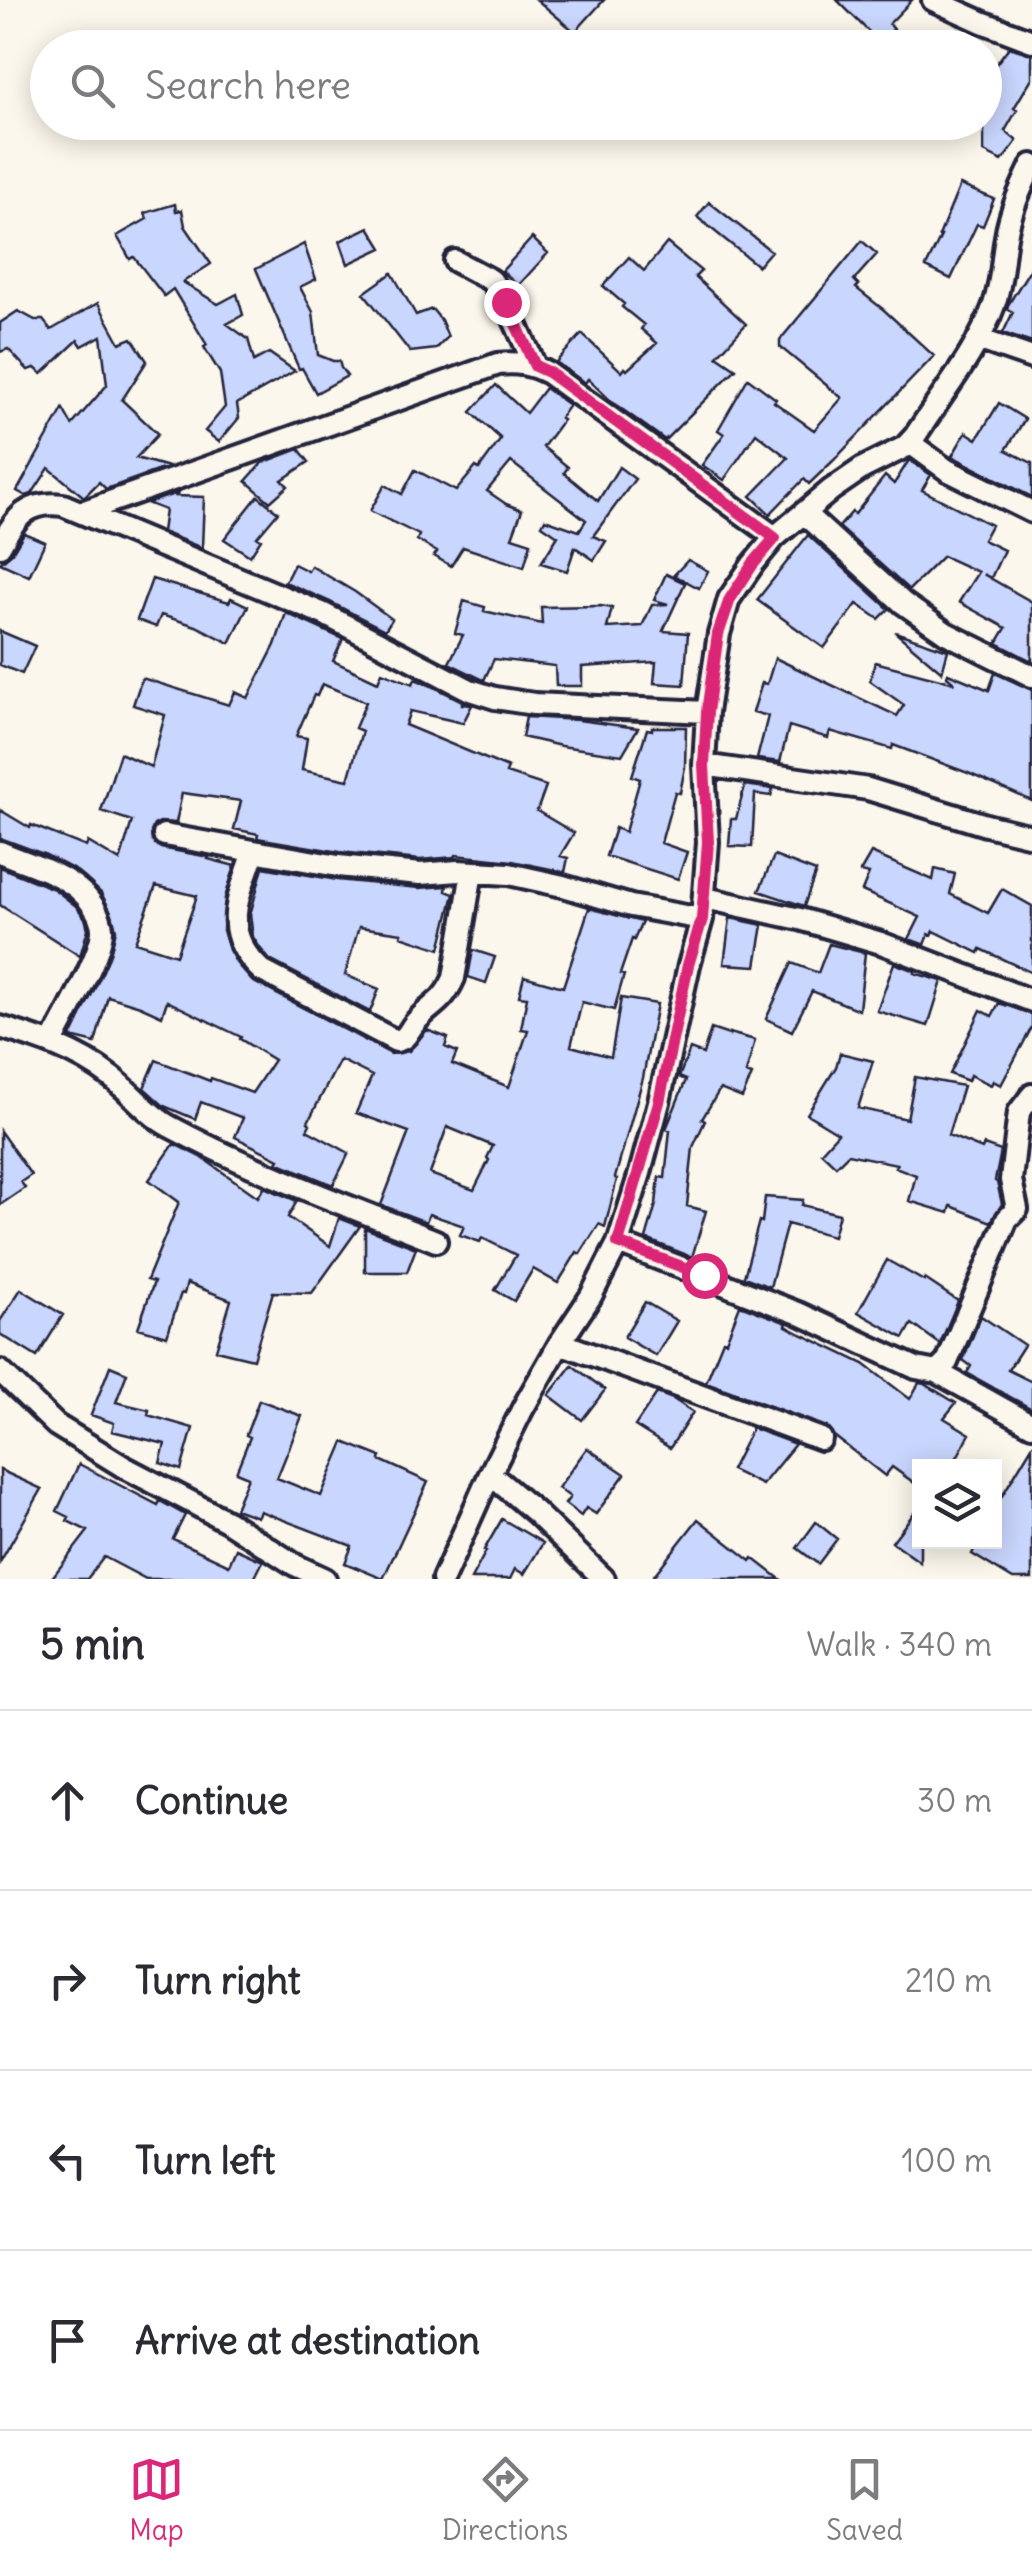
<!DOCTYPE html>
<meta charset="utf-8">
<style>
body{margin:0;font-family:Delius,sans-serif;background:#f7f7f7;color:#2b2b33}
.controls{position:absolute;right:30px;bottom:30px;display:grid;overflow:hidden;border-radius:0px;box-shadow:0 5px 25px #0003}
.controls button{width:90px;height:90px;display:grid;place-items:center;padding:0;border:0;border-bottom:2px solid #e1e1e2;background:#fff;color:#2b2b33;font:50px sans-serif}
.stop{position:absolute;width:30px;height:30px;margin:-22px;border:8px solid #db2777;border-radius:50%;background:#fff}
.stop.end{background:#db2777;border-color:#fff;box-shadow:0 2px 10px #0008}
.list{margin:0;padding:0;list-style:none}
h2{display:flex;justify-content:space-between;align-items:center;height:130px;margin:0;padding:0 40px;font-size:42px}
h2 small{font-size:32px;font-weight:400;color:#7c7c81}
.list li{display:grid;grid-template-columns:65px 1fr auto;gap:30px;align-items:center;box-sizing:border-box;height:180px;padding:0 40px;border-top:2px solid #e1e1e2}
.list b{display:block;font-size:38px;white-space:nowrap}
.list em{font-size:32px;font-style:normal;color:#7c7c81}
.icon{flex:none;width:55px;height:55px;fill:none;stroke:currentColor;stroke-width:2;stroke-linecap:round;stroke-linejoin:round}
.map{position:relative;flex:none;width:1032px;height:1579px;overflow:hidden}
.search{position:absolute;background:#fff;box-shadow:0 5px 25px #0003;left:30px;right:30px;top:30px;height:110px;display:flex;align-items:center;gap:25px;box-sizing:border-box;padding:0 35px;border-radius:55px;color:#7c7c81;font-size:38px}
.sheet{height:850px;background:#fff}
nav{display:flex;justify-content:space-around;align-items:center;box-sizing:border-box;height:140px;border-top:2px solid #e1e1e2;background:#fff;font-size:28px;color:#7c7c81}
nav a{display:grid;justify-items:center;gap:5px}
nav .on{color:#db2777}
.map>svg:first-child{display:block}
</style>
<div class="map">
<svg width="1032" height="1579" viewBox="0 0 1032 1579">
<rect width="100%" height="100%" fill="#fbf7ec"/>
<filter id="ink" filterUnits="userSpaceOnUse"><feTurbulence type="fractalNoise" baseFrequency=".01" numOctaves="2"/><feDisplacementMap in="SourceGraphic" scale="20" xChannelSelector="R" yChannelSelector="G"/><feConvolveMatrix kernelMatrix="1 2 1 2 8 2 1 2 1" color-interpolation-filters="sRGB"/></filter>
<g filter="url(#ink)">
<path fill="#c9d6fd" stroke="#22223b" stroke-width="2.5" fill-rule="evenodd" d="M537 0H604L575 32Z
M837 0H912L889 24 894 29 880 43Z
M1009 47 1032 54V78L1014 108 1017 110 1005 131 1017 141 1002 161 984 152V80Z
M960 185 994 199 983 226 977 224 951 279 926 267 941 236H939Z
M709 202 771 251 758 266 697 217Z
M175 204 176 211 182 210 185 226 211 264 183 282 218 304 237 294 243 315 227 324 248 339 254 361 269 353 295 371 237 404 239 418 219 442 205 431 225 407 220 373 204 347 207 345 173 289 164 296 134 257 130 259 117 236 147 219 145 213Z
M369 227 382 248 348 264 340 241Z
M532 238 548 253 518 286 502 271Z
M862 241 877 254 854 280 859 285 856 288 884 310 934 356 833 461 809 484 804 479 770 514 751 496 788 458 756 433 724 480 702 465 724 434 718 430 748 378 776 399 774 402 814 430 842 398 780 347V340Z
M667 243 701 271 695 277 746 324 717 356 736 369 665 440 612 402 588 379 585 383 556 362 582 334 622 372 625 368 627 370 657 343 641 329 644 325 622 307 624 304 603 286 629 257 644 271Z
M304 244 316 279 300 287 313 312 318 355 333 361H339L341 368 347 376 316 393 302 368 299 369 256 269Z
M1032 266V343L1003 333 1013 312 1007 309 1008 305Z
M392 273 416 315 432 309 441 320 448 337 436 349 410 352 364 293Z
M98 303 120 343 132 338 147 361 122 400 158 434 136 458 168 467 106 489 99 482 84 497 49 468 32 494 26 496 17 491 63 409 72 425 107 385 101 336 82 346 78 340 42 374 35 368 28 370 8 349 0 352V323L18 311 35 320H43L51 330Z
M496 385 526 413 545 388 569 405 560 418 563 420 543 447 568 467 564 473 598 501 619 467 635 479 593 536 606 541 594 560 575 547 567 571 541 563 558 536 542 525 545 519 579 531 586 520 511 462 487 491 506 504 522 510 512 537 531 543 524 567 463 547 451 566 434 556 437 552 417 540 419 535 370 511 385 485 402 494 415 470 456 491 476 467 479 469 501 439 471 412Z
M999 403 1025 419 1006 450 1032 463V497L952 456 966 432 977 439Z
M299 449 309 462 282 480 288 486 270 502 246 481 262 463Z
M909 460 931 475 922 490 991 525 983 540 1004 550 991 578 983 574 1032 602V661L997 643 1006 628 959 602 978 572 943 556 909 590 839 527 852 512 855 514 885 476 894 484Z
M178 493 176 496 204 497 202 548 162 532 165 510 147 503Z
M258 496 278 512 257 537 261 539 250 556 224 539Z
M24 533 45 542 29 576 0 563 12 553Z
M808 535 889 609 879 619 857 604 824 648 757 600Z
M688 560 708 571 699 588 674 575Z
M294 564 308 571 311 566 355 592 392 619 385 630 330 602 285 582Z
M666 574 685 583 663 631 688 633 684 685 654 683 656 662 582 667V686H556L555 666 494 659 484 680 449 663 463 635 455 633 464 601 485 607 484 611 542 624 541 607 601 606 612 608 607 628 642 626 652 605 668 604 654 600Z
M152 579 229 602 231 598 248 606 230 643 196 626 161 615 156 627 137 620Z
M286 613 343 639 333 661 378 682 382 672 413 684 415 679 432 686 462 701V704L472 705 463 723 410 711 405 725 508 768 506 773 546 786 537 811 574 833 560 856 568 858 565 872 512 861 456 855 455 857 420 860 340 852 257 838 258 834 234 829 241 801 182 793 176 823 160 822 154 825 151 832 152 841 161 848 209 857 208 859 235 866 225 898 223 930 229 950 237 964 252 981 391 1054 409 1051 427 1030 448 1038 445 1047 457 1052 452 1064 509 1087 528 1030 521 1029 527 997 519 996 524 976 563 987 589 908 642 922 634 940 632 939 620 974 624 975 614 1010 582 1002 571 1046 611 1057 621 998 657 1004 643 1078 615 1178 617 1179 605 1227 599 1224 580 1254 577 1252 558 1283 533 1269 514 1301 495 1290 516 1255 482 1238 480 1242 460 1235 464 1226 429 1214 426 1222 381 1205 409 1132 356 1113 372 1076 340 1060 308 1122 310 1124 307 1130 349 1153 333 1185 277 1162 279 1159 235 1137 243 1118 201 1102 195 1119 164 1106 144 1088 156 1060 210 1081 211 1078 252 1093 274 1060 240 1039 241 1037 167 1001 162 1016 140 1006 108 996 95 1043 71 1037 109 957 116 930 112 914 101 893 78 872 46 855 0 838V810L30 828 31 825 86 847 88 842 120 861 132 821 101 811 120 753 151 767 165 715 133 705 142 678 229 705 235 692 248 698 275 645ZM322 684 366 702 355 728 362 731 348 780 302 770 307 738 296 736 314 695 317 696ZM156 886 197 896 176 955 135 942ZM447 1127 493 1146 487 1158 489 1160 474 1190 430 1174Z
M0 631 35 646 22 674 0 665Z
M895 632 948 650 942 672Z
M775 658 897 716 904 705 870 681 875 662 955 683 947 676 948 673 989 690 995 673 1032 690V801L968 773 893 745 892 749 830 731 828 738 789 726 780 762 757 759 768 716 753 712 762 683 767 684Z
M526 717 578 720 638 728 622 755 561 746 522 737Z
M652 727H686L685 767 680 793 675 792 661 843 687 852 678 879 606 856 615 828 625 832 640 779 632 776 647 729 652 730Z
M745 785 773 789 771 796 755 794 752 847 729 846 731 819H736Z
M871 853 933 880 935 869 955 874 950 894 988 913 1002 889 1032 906V973L981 949 979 953 934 931 932 935 929 934 925 945 909 939 920 917 862 891 869 874 860 872Z
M774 856 816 872 804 906 759 891Z
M0 867 54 889 76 906 85 918 88 929 80 956 0 905Z
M263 867 337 880 419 888 447 886 446 891 454 894 440 949 401 936 402 933 359 927 345 975 379 989 370 1012 270 960 260 948 253 937 250 915Z
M730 918 763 925 756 966 724 964Z
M829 944 865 953 859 1010 812 991 792 1031 766 1019 792 963 818 973Z
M473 950 495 957 486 983 468 977Z
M894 963 915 971 914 973 942 981 928 1026 877 1011Z
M999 1003 1032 1014V1027L1001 1085 993 1081 991 1085 970 1075 968 1081 950 1074 981 1010 992 1016Z
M711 1029 729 1035V1033L755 1040 746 1073 752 1075 742 1098 720 1089 702 1119 705 1121 693 1147 687 1206 706 1211 692 1257 646 1239 656 1204 659 1177 665 1178 670 1130 666 1129 686 1080 679 1077 690 1049 703 1054Z
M840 1053 873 1061 858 1108 907 1119 915 1077 963 1086 948 1135 982 1149 984 1145 1001 1151 995 1181 997 1182 1002 1204 991 1222 951 1206 949 1213 909 1201 916 1175 895 1167 897 1164 848 1154 836 1166 821 1152 838 1133 807 1114 836 1067Z
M0 1131 31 1175 21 1182 25 1188 0 1205Z
M174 1144 204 1159 258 1197 264 1187 297 1201 288 1217 330 1246 339 1218 360 1226 312 1293 273 1292 253 1359 216 1350 231 1300 187 1283 184 1294 181 1293 167 1336 138 1328 154 1282 147 1280 179 1202 149 1180Z
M765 1197 803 1200 802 1205 839 1214 833 1236 787 1224 770 1287 744 1277 759 1221 762 1222Z
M365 1228 416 1248 407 1272H365Z
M887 1260 924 1281 925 1279 958 1301 940 1344 912 1324 904 1338 858 1312Z
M21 1289 63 1315 37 1357 0 1334V1321Z
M645 1302 677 1321 656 1356 624 1337Z
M740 1305 787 1323 786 1326 801 1334 864 1364 910 1399 919 1383 925 1384 956 1403 944 1418 970 1434 952 1466H920V1487L892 1467 885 1476 834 1436 827 1427 706 1382 723 1340 726 1341Z
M981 1316 1024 1345 1008 1370 1032 1382V1409L967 1373 971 1366 963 1360Z
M572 1365 605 1390 582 1420 549 1395Z
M110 1366 127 1373 116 1402 149 1410 148 1415 193 1428 181 1470 160 1463 165 1444 112 1431 114 1423 91 1415Z
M657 1393 673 1399 693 1412 670 1448 635 1426Z
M259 1400 302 1416 277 1478 321 1496 344 1442 381 1457 380 1460 428 1482 383 1579 345 1563 352 1546 260 1511 257 1517 235 1509 248 1477 236 1472 250 1437 246 1435Z
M752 1428 795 1444 762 1485 731 1470Z
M1032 1446V1579H1013L972 1554 978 1542H994V1509Z
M587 1448 625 1474 596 1514 586 1508 581 1516 565 1504 570 1497 558 1488Z
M79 1464 158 1505 160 1501 185 1515 173 1539 229 1565 236 1549 263 1561 255 1577 260 1579H146L104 1557 87 1579H51L88 1531 67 1521 69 1517 57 1511Z
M0 1470 42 1489 0 1562Z
M920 1505V1562L892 1542Z
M502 1519 543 1543 524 1574 515 1569 510 1579H471L486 1551 484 1550Z
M698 1519 751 1561 753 1558 780 1579H651Z
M816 1522 837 1539 818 1564 797 1548Z"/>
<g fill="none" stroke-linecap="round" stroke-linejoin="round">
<g stroke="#22223b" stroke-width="28">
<path id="street" d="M933 0 982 22 1032 41
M455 261 491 280 506 302 535 366
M978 339 1032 358
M910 443 947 470 1032 512
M82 512 498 364C517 362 531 364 548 373L775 537
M804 513 903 603 946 633 1032 676
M0 546C15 517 29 500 63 505L324 614 470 690 495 698 534 704 707 712
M704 765 868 789 986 825 1032 836
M164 835 338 866 420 874 458 871 509 874 563 886 631 906 702 919
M0 852C25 863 57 871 78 889 89 898 101 914 102 929 103 952 64 1019 52 1043
M254 852C238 899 219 932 262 971L396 1041C408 1038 407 1033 414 1024 430 1004 442 1005 454 978L472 872
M705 898 800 919 881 943 1032 1001
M0 1027C40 1039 78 1051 111 1077 131 1092 147 1114 169 1126 254 1172 346 1205 436 1241
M618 1243 798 1313 916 1368 937 1372 947 1362 1007 1219 1017 1209 1011 1180 1019 1112 1032 1095
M560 1343 821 1439
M0 1371 56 1425 124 1467 227 1521 295 1565 325 1579
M937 1372 1032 1425
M490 1474 535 1512 604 1579
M443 1579 490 1474 523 1408 560 1343 591 1296 618 1243 640 1173 659 1102 689 965 702 919 708 842 704 765 707 712 719 634 729 599 753 564 775 537 831 490 863 468 905 447 915 436C942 394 977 352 994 305 1002 282 1002 260 1006 237 1010 211 1021 188 1032 165"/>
</g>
<use href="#street" stroke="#fbf7ec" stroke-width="20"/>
</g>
</g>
<g fill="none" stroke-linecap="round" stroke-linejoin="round" filter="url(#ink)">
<path stroke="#db2777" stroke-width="12" d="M506 302 535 366 548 372 775 538 753 564 730 599 718 634 707 712 704 765 708 842 702 919 688 965 659 1102 618 1243 704 1275"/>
</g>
</svg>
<div class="controls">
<button><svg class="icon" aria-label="layers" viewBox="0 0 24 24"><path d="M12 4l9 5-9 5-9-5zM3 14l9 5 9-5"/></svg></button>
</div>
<div class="stop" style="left:704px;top:1275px"></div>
<div class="stop end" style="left:506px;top:302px"></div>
<div class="search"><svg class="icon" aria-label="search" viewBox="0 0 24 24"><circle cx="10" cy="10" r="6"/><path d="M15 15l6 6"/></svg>Search here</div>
</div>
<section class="sheet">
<h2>5 min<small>Walk · 340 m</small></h2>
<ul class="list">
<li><svg class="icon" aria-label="ahead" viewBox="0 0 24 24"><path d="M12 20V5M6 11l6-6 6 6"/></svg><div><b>Continue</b></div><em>30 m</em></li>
<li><svg class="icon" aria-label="right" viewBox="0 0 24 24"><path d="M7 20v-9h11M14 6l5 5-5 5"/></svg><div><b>Turn right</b></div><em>210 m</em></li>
<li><svg class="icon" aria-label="left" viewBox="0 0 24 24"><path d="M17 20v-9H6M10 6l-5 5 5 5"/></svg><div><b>Turn left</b></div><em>100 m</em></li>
<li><svg class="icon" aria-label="arrive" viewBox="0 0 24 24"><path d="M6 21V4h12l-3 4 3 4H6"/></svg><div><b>Arrive at destination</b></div></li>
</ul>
</section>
<nav>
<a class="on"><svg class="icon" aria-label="map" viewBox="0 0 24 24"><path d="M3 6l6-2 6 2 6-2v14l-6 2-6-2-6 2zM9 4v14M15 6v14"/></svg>Map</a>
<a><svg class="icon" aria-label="directions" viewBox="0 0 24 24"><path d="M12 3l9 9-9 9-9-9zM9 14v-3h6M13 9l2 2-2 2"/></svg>Directions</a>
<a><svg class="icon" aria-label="saved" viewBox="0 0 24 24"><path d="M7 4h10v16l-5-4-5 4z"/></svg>Saved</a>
</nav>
